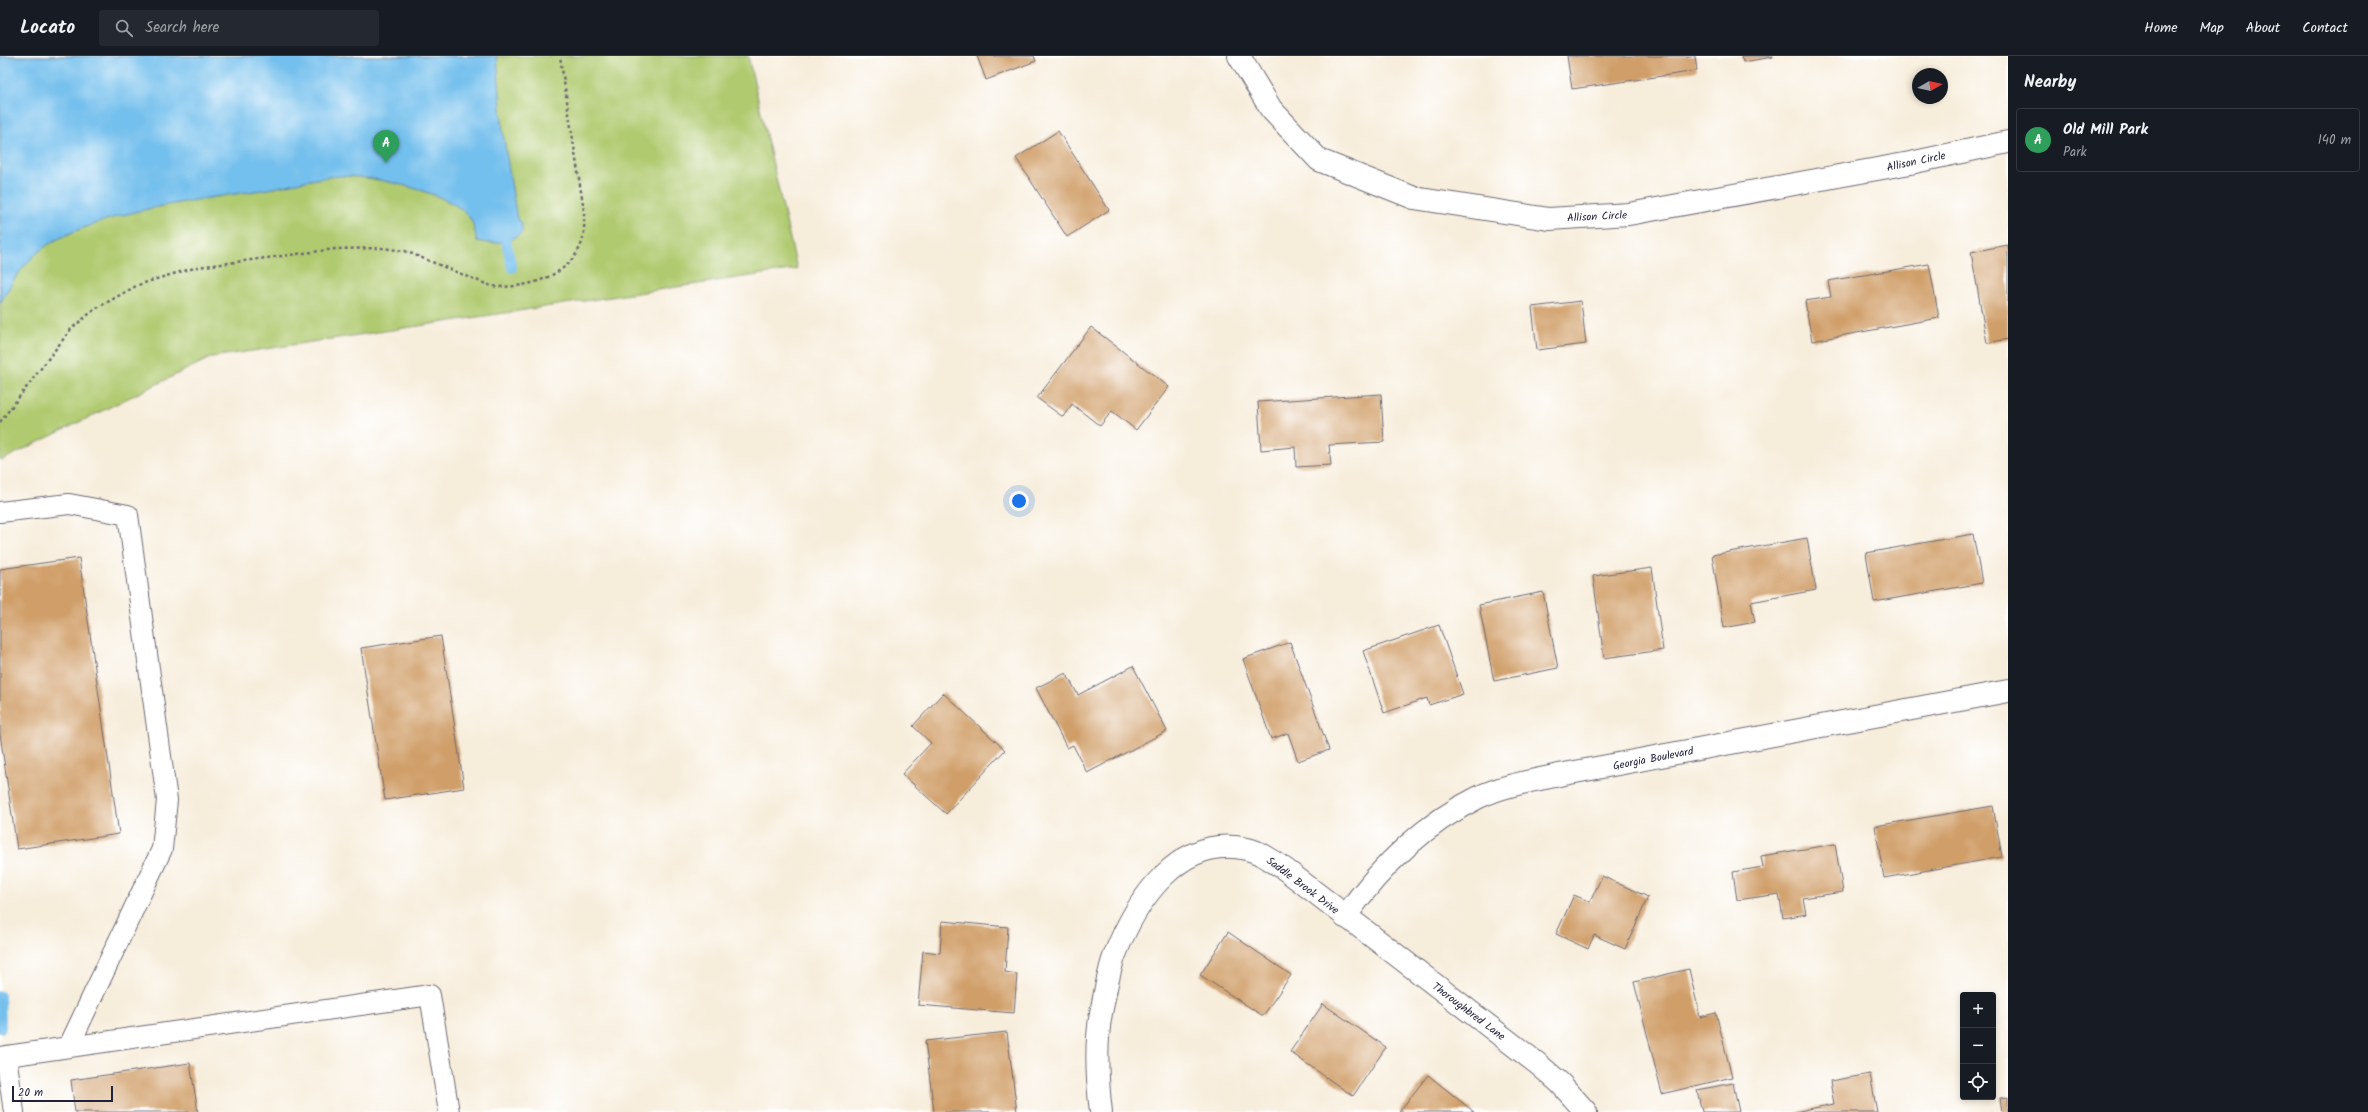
<!DOCTYPE html>
<meta charset="utf-8">
<style>
body{margin:0;font-family:Kalam,sans-serif;background:#242831;color:#f1f3f6}
.controls{position:absolute;right:12px;bottom:12px;display:grid;overflow:hidden;border-radius:4px;box-shadow:0 2px 6px #0003}
.controls button{width:36px;height:36px;display:grid;place-items:center;padding:0;border:0;border-bottom:1px solid #363941;background:#171b24;color:#f1f3f6;font:20px sans-serif}
.compass{position:absolute;left:1912px;top:12px;width:36px;height:36px;border-radius:50%;background:#171b24;box-shadow:0 2px 6px #0003;rotate:81deg}
.scale{position:absolute;left:12px;bottom:10px;width:101px;box-sizing:border-box;padding-left:4px;border:2px solid #22223b;border-top:0;font-size:11px;line-height:14px;white-space:nowrap;color:#22223b;-webkit-text-stroke:3px #fff;paint-order:stroke}
.you{position:absolute;left:1019px;top:445px;width:14px;height:14px;margin:-10px;border:3px solid #fff;border-radius:50%;background:#1a73e8;box-shadow:0 0 0 6px #1a73e833}
.badge{display:grid;place-items:center;width:26px;height:26px;border-radius:50%;background:#ea580c;color:#fff;font-size:13px;font-weight:700}
.pin{position:absolute;translate:-50% -33px;filter:drop-shadow(0 1px 2px #0008)}
.pin::after{content:'';position:absolute;top:21px;width:14px;height:12px;background:inherit;clip-path:polygon(0 0,100% 0,50% 100%)}
.list{margin:0;padding:0;list-style:none}
h2{display:flex;justify-content:space-between;align-items:center;height:52px;margin:0;padding:0 16px;font-size:17px}
h2 small{font-size:13px;font-weight:400;color:#9ea1a6}
.list li{display:grid;grid-template-columns:26px 1fr auto;gap:12px;align-items:center;box-sizing:border-box;height:64px;margin:0 8px 8px;padding:0 8px;border:1px solid #363941;border-radius:4px}
.list b{display:block;font-size:15px;white-space:nowrap}
.list p{margin:0;font-size:13px;white-space:nowrap;color:#9ea1a6}
.list em{font-size:13px;font-style:normal;color:#9ea1a6}
.icon{flex:none;width:22px;height:22px;fill:none;stroke:currentColor;stroke-width:2;stroke-linecap:round;stroke-linejoin:round}
.map{position:relative;flex:none;width:2008px;height:1056px;overflow:hidden}
header{display:flex;align-items:center;gap:24px;box-sizing:border-box;height:56px;padding:0 20px;background:#171b24;border-bottom:1px solid #363941}
header strong{font-size:19px}
nav{display:flex;gap:22px;margin-inline-start:auto;font-size:14px}
.search{width:280px;height:36px;background:#242831;display:flex;align-items:center;gap:10px;box-sizing:border-box;padding:0 14px;border-radius:4px;color:#9ea1a6;font-size:15px}
main{display:flex}
aside{flex:1;background:#171b24}
.map>svg:first-child{display:block}
</style>
<header>
<strong>Locato</strong>
<div class="search"><svg class="icon" aria-label="search" viewBox="0 0 24 24"><circle cx="10" cy="10" r="6"/><path d="M15 15l6 6"/></svg>Search here</div>
<nav><a>Home</a><a>Map</a><a>About</a><a>Contact</a></nav>
</header>
<main>
<div class="map">
<svg width="2008" height="1056" viewBox="0 0 2008 1056">
<rect width="100%" height="100%" fill="#fff"/>
<filter id="ink" filterUnits="userSpaceOnUse"><feTurbulence type="fractalNoise" baseFrequency=".025" numOctaves="2"/><feDisplacementMap in="SourceGraphic" scale="8" xChannelSelector="R" yChannelSelector="G"/><feConvolveMatrix kernelMatrix="1 2 1 2 8 2 1 2 1" color-interpolation-filters="sRGB"/></filter>
<filter id="wash" filterUnits="userSpaceOnUse"><feTurbulence type="fractalNoise" baseFrequency=".012" numOctaves="4" result="noise"/><feDisplacementMap in="SourceGraphic" scale="16" xChannelSelector="R" yChannelSelector="G"/><feGaussianBlur stdDeviation="0.9" result="paint"/><feColorMatrix in="noise" values="0 0 0 0 0 0 0 0 0 0 0 0 0 0 0 0 0 1.4 0 .05"/><feComposite in="paint" operator="in"/></filter>
<g filter="url(#wash)">
<rect width="100%" height="100%" fill="#f7eddb"/>
<path fill="#b0ca70" stroke="#697656" d="M0 0H748L797 213 212 301 0 405Z"/>
<path fill="#73bfed" stroke="#4a7094" d="M0 0H497L503 77 517 163 522 167V176C511 187 492 189 477 185 475 178 474 170 471 164 457 137 372 120 343 120 320 120 291 129 268 133 199 144 117 152 54 185 29 199 13 223 0 248Z"/>
<g fill="none" stroke-linecap="round" stroke-linejoin="round">
<path stroke="#73bfed" stroke-width="10" d="M506 185 512 212
M0 940 1 972"/>
</g>
<g id="blocks">
<path fill="#d09f69" d="M977 0H1034L1036 5 986 24Z
M1567 0H1695L1697 15 1572 33Z
M1741 0H1773V1L1743 6Z
M1058 75 1109 154 1067 181 1016 102Z
M2008 189V283L1987 287 1971 196Z
M1929 208 1939 262 1812 285 1805 245 1831 241 1828 225Z
M1581 245 1586 288 1537 294 1532 251Z
M1091 271 1169 331 1136 374 1112 355 1100 370 1072 348 1063 361 1037 342Z
M1381 338 1384 386 1329 389 1331 409 1296 411 1295 391 1261 394 1258 346Z
M1973 478 1982 527 1874 546 1866 497Z
M1807 482 1816 534 1751 546 1755 566 1724 572 1712 499Z
M79 502 119 778 17 793 0 678V513Z
M1652 512 1663 594 1604 602 1593 520Z
M1543 536 1558 612 1494 625 1479 549Z
M1439 569 1463 638 1429 649 1427 642 1384 657 1363 595Z
M441 580 464 732 385 744 361 592Z
M1290 586 1329 694 1298 705 1288 677 1271 683 1243 603Z
M1133 610 1167 675 1087 717 1073 689 1067 692 1036 632 1066 617 1078 639Z
M943 637 1005 694 946 758 902 718 931 687 913 670Z
M1993 750 2002 801 1884 822 1875 770Z
M1835 788 1843 836 1803 842 1806 858 1783 862 1779 838 1737 844 1733 816 1763 811 1761 800Z
M1602 820 1648 841 1625 893 1594 879 1588 893 1556 878 1574 839 1590 846Z
M942 865 1008 871 1005 916 1017 918 1014 957 918 949 923 895 940 897Z
M1228 876 1291 919 1263 960 1200 919Z
M1689 913 1700 961 1716 957 1732 1021 1662 1038 1634 926Z
M1323 948 1386 991 1353 1040 1290 996Z
M1007 976 1017 1056H934L925 985Z
M190 1007 198 1056H75L71 1024Z
M1870 1018 1877 1056H1794L1834 1048 1830 1025Z
M1428 1019 1474 1056H1399Z
M1733 1027 1739 1056H1702L1697 1034Z
M2008 1041V1056H2002L2000 1042Z"/>
</g>
</g>
<g filter="url(#ink)">
<use href="#blocks" fill-opacity="0" stroke="#6d6973" stroke-width="1"/>
<g fill="none" stroke-linecap="round" stroke-linejoin="round">
<g stroke="#6d6973" stroke-width="22">
<path id="lane" d="M0 456 69 448 128 459 167 744 162 793 69 990
M6 1000 14 1056
M0 1001 430 939 449 1056"/>
</g>
<g stroke="#6d6973" stroke-width="24">
<path id="street" d="M1239 0 1271 53 1319 104 1414 142 1549 163 1629 158 1910 107 2008 86
M1345 861C1380 811 1424 768 1479 741 1504 729 1532 725 1559 719L2008 635
M1101 1056C1097 1023 1095 989 1101 957 1105 938 1108 918 1114 901 1135 846 1179 777 1247 793 1261 796 1274 806 1286 814L1538 1008 1560 1027 1586 1056"/>
</g>
<path stroke="#6d6973" stroke-width="2.5" stroke-dasharray="3 3" stroke-linecap="butt" d="M0 366 71 273 95 253 138 229 166 220 198 211 335 193 382 192 405 195 491 230C524 234 570 221 582 186 585 176 584 166 584 155L560 0"/>
<use href="#lane" stroke="#fff" stroke-width="20"/>
<use href="#street" stroke="#fff" stroke-width="22"/>
</g>
</g>
<g text-anchor="middle" stroke-width="4" stroke-linejoin="round" paint-order="stroke">
<g font-size="11" fill="#22223b" stroke="#fff">
<text transform="translate(1916 105) rotate(-12)" y="4">Allison Circle</text>
<text transform="translate(1597 160) rotate(-3)" y="4">Allison Circle</text>
<text transform="translate(1653 702) rotate(-11)" y="4">Georgia Boulevard</text>
<text transform="translate(1303 829) rotate(37)" y="4">Saddle Brook Drive</text>
<text transform="translate(1469 955) rotate(37)" y="4">Thoroughbred Lane</text>
</g>
</g>
</svg>
<div class="controls">
<button>+</button>
<button>−</button>
<button><svg class="icon" aria-label="locate" viewBox="0 0 24 24"><circle cx="12" cy="12" r="6"/><path d="M12 2v4M12 18v4M2 12h4M18 12h4"/></svg></button>
</div>
<svg class="compass" viewBox="-18 -18 36 36"><path d="M0-13l5 13h-10z" fill="#e53935"/><path d="M0 13l5-13h-10z" fill="#9ea1a6"/></svg>
<div class="scale">20 m</div>
<div class="you"></div>
<div class="pin badge" style="left:386px;top:107px;background:#2e9e5b">A</div>
</div>
<aside>
<h2>Nearby<small></small></h2>
<ul class="list">
<li><span class="badge" style="background:#2e9e5b">A</span><div><b>Old Mill Park</b><p>Park</p></div><em>140 m</em></li>
</ul>
</aside>
</main>
